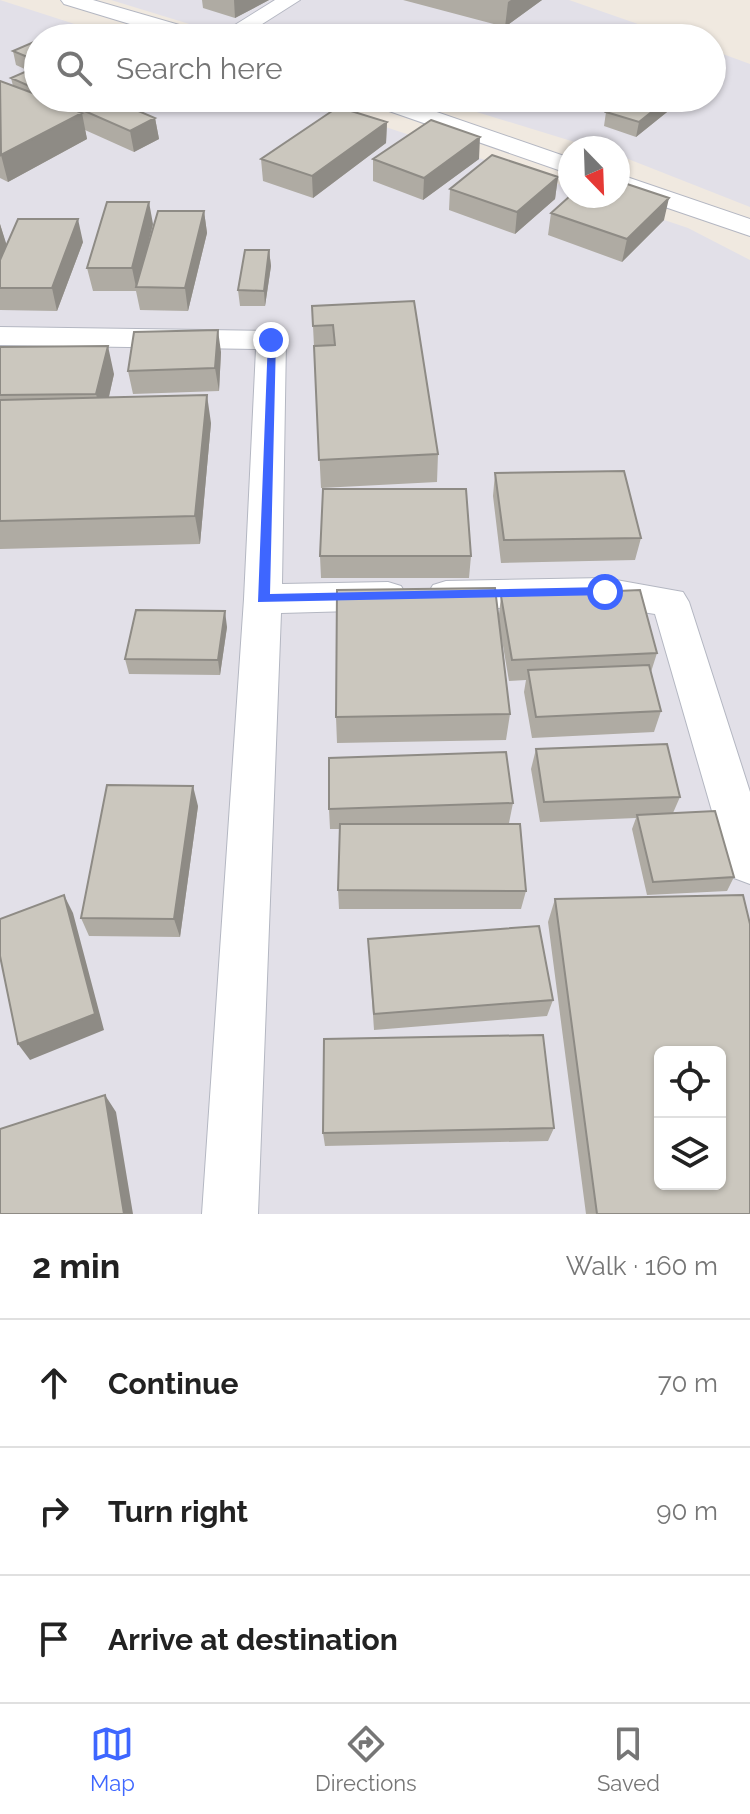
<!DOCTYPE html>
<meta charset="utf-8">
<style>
body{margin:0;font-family:Raleway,sans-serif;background:#f6f6f6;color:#222}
.controls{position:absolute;right:24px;bottom:24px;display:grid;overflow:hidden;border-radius:12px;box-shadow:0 2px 6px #0004}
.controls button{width:72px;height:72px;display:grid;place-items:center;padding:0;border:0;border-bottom:2px solid #e0e0e0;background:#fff;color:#222;font:40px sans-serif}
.compass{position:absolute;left:558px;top:136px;width:72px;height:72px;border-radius:50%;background:#fff;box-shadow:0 2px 6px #0004;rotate:157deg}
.stop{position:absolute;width:24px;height:24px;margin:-18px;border:6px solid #3e66ff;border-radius:50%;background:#fff}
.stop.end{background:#3e66ff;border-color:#fff;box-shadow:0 2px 8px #0008}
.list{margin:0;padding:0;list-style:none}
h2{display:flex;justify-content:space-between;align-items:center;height:104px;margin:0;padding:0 32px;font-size:34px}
h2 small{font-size:26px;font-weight:400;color:#767676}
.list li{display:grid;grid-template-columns:52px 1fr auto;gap:24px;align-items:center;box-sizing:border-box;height:128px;padding:0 32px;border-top:2px solid #e0e0e0}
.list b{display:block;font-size:30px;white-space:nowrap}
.list em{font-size:26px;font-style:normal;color:#767676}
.icon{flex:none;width:44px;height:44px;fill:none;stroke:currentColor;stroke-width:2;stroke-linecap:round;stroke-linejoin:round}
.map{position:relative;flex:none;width:750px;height:1214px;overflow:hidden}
.search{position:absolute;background:#fff;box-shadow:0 2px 6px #0004;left:24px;right:24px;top:24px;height:88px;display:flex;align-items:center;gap:20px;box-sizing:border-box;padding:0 28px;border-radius:44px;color:#767676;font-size:30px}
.sheet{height:488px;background:#fff}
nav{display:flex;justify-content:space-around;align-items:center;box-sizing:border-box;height:112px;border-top:2px solid #e0e0e0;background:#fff;font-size:22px;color:#767676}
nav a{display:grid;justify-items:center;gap:4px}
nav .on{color:#3e66ff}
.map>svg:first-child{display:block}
</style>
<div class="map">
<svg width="750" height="1214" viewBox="0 0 750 1214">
<rect width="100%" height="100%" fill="#f0e9e0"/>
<path fill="#e2e0e8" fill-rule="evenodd" d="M0 0 118 38H38V98H298L570 188V196H593L688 228 750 260V1214H0ZM660 1052H720V1184H660Z
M111 0H569L678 38H235Z
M712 50 750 64V207L618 155V148H594L431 98H712Z"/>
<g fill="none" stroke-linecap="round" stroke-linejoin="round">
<g stroke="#b4b7c2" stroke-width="2">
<path id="minor" d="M61 0H93L207 33 210 38H176L64 4Z
M275 0H300L240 38H214Z
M362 98H396L570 158V174L366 103Z
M618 174 750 219V236L618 191Z
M0 327 271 331 282 334 286 340 282 584 388 582 401 586 407 596 401 606 388 610 281 613 258 1214H202L244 599 256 349 0 345Z
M605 578 683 592 689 602 750 792V884L734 878 727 863 655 614 605 606 446 609 433 605 427 595 433 585 446 581Z"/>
</g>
<use href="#minor" fill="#fff" fill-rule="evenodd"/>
</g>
<path fill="#afaba3" d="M202 0H269L235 18 203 8Z
M403 0H542L505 27Z
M38 42V98H108L155 118 159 139 134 152 85 130 87 139 8 182 0 178V81L13 86 11 78 29 71 16 65 13 51Z
M555 98H603L590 109Z
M677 104 636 137 604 126 606 112Z
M387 122 386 143 313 198 263 181 261 159Z
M373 159H479L423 200 373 181Z
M558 177 555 199 515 234 449 210 450 189Z
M204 211 207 233 188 311 140 310 136 291H93L87 268 153 224 145 256Z
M551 213 664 220 622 262 548 235Z
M0 224 6 245 83 242 57 311 0 310Z
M269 250 271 266 265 306H240L238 290Z
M414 301 438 454 437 482 321 488 312 306Z
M0 347 114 374 109 397 211 423 200 544 0 549Z
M221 352 219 391 133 394 128 371Z
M495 473 641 538 635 560 501 563 493 496Z
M320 556H471L469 578H321Z
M501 596 657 653 651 672 661 711 654 732 532 738 524 692 526 680 509 681 502 640 510 714 506 740 337 743 336 717 499 614Z
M227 627 220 675 129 674 125 659Z
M536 749 680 797 673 813 734 877 727 891 647 895 632 829 636 818 540 822 531 769Z
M513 803 509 823 470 824 526 891 521 909H339L338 890 340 829H330L329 809Z
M198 806 180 937 89 936 81 918Z
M555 899 750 1214H586L548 922Z
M368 939 553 1000 547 1016 374 1030Z
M554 1128 548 1141 325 1146 323 1133Z"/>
<path fill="#8e8b85" d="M234 0H269L235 18Z
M511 0H542L505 27 508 2Z
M591 98H603L590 109Z
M669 98H678L677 104 636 137 639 122Z
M82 113 87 139 8 182 1 155Z
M155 118 159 139 134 152 130 131Z
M387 122 386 143 313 198 312 176Z
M480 137 479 159 423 200 424 178Z
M558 177 555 199 515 234 517 212Z
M669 198 664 220 622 262 627 239Z
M149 202 153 224 137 287H136L132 268Z
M204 211 207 233 188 311 185 288Z
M78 219 83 242 57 311 52 288Z
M0 224 7 246 0 263Z
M269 250 271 266 265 306 264 291Z
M218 330 221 352 219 391 215 368Z
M108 346 114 374 103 422 96 394Z
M207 395 211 423 200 544 195 516Z
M225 611 227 627 220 675 218 660Z
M193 786 198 806 180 937 174 919Z
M64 895 73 913 104 1030 30 1060 18 1044Z
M105 1095 116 1112 133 1214H124Z"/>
<path fill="#cbc7be" stroke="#8e8b85" stroke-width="2" fill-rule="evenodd" d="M36 41 38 42 37 61 13 51Z
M36 67 38 68V90L11 78Z
M0 81 38 95V98H44L82 113 1 155Z
M55 98H108L155 118 130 131Z
M624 98H669L639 122 606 112Z
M338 107 387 122 312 176 261 159Z
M431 120 480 137 424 178 373 159Z
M492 155 558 177 517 212 450 189Z
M618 181 669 198 627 239 551 213 570 196H618Z
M107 202H149L132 268H87Z
M158 211H204L185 288 136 287Z
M18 219H78L52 288H0V260Z
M245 250H269L264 291 238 290Z
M414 301 438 454 319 460 314 346 335 345 333 325 313 326 312 306Z
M218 330 215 368 128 371 134 332Z
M108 346 96 394 0 395V347Z
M207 395 195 516 0 521V400Z
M624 471 641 538 504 540 495 473Z
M323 489H466L471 556H320Z
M495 588 510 714 336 717 337 590Z
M640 590 657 653 512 660 501 596Z
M136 610 225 611 218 660 125 659Z
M649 665 661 711 536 717 528 670Z
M667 744 680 797 544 802 536 749Z
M506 752 513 803 329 809V758Z
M107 785 193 786 174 919 81 918Z
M715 811 734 877 653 882 637 815Z
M340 824H520L526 891 338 890Z
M64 895 95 1014 18 1044 0 956V919Z
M743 895 750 924V1214H597L555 899ZM660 1052H720V1184H660Z
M539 926 553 1000 374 1014 368 939Z
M543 1035 554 1128 323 1133 324 1039Z
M105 1095 124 1214H0V1129Z"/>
<path fill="#3e66ff" d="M268 338 276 340 270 594 605 587 611 592 609 595 258 602Z"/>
</svg>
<div class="controls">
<button><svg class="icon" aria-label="locate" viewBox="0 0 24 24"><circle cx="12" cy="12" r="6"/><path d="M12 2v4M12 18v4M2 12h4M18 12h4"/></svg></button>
<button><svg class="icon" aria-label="layers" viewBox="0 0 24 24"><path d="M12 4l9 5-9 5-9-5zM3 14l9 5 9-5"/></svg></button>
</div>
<svg class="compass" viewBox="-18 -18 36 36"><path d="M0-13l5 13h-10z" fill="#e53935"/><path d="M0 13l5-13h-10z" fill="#767676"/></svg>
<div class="stop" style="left:605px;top:592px"></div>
<div class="stop end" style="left:271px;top:340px"></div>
<div class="search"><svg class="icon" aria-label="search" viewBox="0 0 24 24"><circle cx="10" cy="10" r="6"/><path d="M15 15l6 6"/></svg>Search here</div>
</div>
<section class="sheet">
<h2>2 min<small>Walk · 160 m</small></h2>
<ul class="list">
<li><svg class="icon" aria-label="ahead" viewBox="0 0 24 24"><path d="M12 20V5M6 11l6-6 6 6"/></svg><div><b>Continue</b></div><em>70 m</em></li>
<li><svg class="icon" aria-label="right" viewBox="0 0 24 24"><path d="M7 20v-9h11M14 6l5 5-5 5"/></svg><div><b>Turn right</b></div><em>90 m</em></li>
<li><svg class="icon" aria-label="arrive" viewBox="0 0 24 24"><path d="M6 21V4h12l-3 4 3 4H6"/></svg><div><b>Arrive at destination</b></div></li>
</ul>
</section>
<nav>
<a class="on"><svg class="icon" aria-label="map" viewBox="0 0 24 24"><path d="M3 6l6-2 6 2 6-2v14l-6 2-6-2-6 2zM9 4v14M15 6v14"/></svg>Map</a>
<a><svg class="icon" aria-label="directions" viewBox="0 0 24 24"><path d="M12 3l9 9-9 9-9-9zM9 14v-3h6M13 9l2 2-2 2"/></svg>Directions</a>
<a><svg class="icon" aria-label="saved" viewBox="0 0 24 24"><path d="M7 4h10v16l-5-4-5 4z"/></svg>Saved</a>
</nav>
